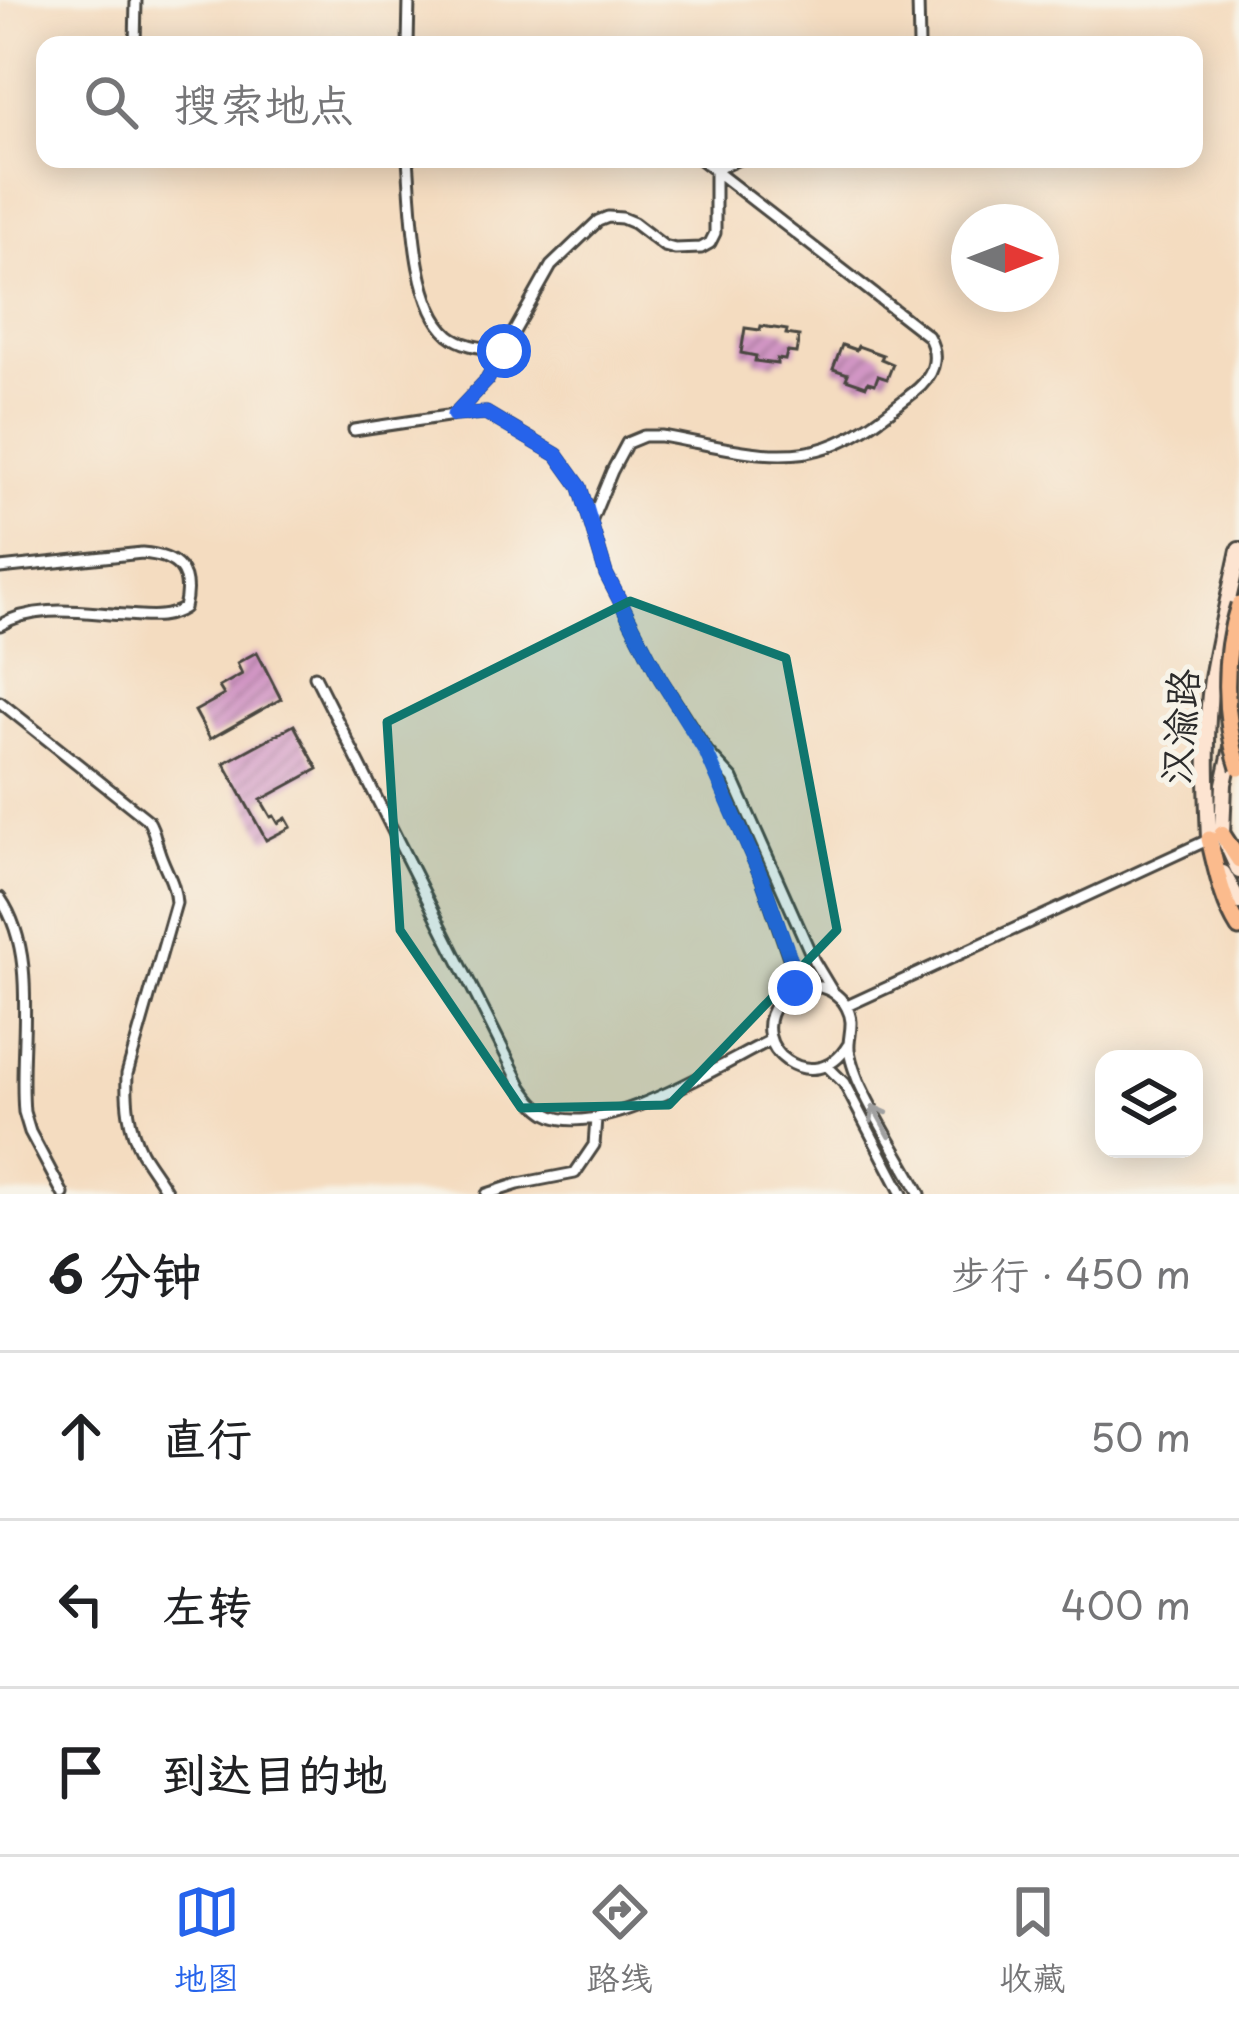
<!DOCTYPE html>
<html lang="zh">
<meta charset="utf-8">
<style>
body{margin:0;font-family:"Playpen Sans","LXGW WenKai TC",sans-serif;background:#f2f2f2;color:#202124}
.controls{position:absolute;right:36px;bottom:36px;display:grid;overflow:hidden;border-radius:24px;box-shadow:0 6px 30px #0003}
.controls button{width:108px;height:108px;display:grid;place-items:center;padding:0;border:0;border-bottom:3px solid #e0e0e0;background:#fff;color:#202124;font:60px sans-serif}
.compass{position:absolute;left:951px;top:204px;width:108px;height:108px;border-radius:50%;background:#fff;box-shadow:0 6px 30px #0003;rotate:90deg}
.stop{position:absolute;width:36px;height:36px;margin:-27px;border:9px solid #2563eb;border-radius:50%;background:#fff}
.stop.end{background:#2563eb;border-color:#fff;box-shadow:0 3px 12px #0008}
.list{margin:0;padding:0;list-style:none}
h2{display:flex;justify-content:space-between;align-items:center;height:156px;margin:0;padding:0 48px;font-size:51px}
h2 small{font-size:39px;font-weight:400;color:#757577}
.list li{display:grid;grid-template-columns:78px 1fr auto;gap:36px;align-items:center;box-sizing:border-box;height:168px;padding:0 48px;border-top:3px solid #e0e0e0}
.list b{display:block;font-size:45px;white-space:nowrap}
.list em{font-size:39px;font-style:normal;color:#757577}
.icon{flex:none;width:66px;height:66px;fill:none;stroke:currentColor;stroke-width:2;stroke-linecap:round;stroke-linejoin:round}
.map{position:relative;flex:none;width:1239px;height:1194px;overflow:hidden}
.search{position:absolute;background:#fff;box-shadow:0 6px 30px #0003;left:36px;right:36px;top:36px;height:132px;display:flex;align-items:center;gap:30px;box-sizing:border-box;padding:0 42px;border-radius:24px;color:#757577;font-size:45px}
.sheet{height:660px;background:#fff}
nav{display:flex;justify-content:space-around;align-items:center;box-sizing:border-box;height:168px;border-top:3px solid #e0e0e0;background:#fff;font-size:33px;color:#757577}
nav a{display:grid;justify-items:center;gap:6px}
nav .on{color:#2563eb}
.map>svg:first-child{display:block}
</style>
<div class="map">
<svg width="1239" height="1194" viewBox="0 0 1239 1194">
<defs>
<pattern id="building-hatch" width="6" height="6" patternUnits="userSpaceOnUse" patternTransform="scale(3)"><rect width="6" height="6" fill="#d196c4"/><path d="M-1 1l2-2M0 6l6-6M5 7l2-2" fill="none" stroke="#aa7b9f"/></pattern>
</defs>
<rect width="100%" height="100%" fill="#f7f3e8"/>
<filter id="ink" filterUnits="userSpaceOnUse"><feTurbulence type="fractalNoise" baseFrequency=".00833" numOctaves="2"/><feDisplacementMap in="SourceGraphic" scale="24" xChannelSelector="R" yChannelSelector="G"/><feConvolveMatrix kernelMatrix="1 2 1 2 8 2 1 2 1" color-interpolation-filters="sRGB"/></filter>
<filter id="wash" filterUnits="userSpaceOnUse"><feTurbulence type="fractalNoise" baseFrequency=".004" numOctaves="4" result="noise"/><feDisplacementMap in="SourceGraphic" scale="48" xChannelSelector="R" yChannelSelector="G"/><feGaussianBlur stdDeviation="2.7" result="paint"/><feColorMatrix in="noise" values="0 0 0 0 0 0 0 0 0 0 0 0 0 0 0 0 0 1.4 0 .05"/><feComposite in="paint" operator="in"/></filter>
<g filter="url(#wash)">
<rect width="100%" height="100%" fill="#f4dcc0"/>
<g id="blocks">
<path fill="url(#building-hatch)" d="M761 326 787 330 786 334 799 336 796 353 787 352 785 360 777 359V364L755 361 756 356 741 353 745 328 760 330Z
M842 345 856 350 858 346 883 355 881 359 893 364 887 379 878 376 875 384 868 382 866 386 846 379 848 374 833 369Z
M257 652 281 699 210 739 195 711 224 695 219 687 242 674 237 663Z
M294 725 318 769 261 800 271 817 274 816 278 823 286 818 291 827 266 840 224 763Z"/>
</g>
</g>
<g filter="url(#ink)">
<use href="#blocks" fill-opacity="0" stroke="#494641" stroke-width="3"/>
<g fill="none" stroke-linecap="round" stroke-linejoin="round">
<g stroke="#494641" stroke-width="15">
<path id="street" d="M918 0 919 45
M135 45 136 0
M408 45 409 0
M408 159C412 205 412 303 449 335 464 347 485 348 504 351
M715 170 739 159
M454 415 487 380 551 266 598 221 608 217 622 218 634 223 664 246 675 249 701 248 710 243 715 233V170
M354 430 454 415 486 413 557 455 580 487 606 574 660 678 707 751 733 779 814 961 832 991
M591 522 612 471 627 443 644 436H661C712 444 776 465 827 447 860 436 887 413 914 392 933 377 941 358 928 336L700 159
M0 568 142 553C178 556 193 571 184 608 165 620 147 616 126 615 85 613 38 603 0 625
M315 676 522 1087C529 1097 536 1107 548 1114 598 1142 722 1064 771 1040
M0 702 148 820C155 831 155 840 159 851 165 870 175 882 176 903L127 1074C126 1102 128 1126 141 1152 149 1166 160 1179 168 1194
M709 756 762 879 793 969 795 988
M0 898C40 956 18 1045 24 1112L30 1132 63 1194
M847 1006 1212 838
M848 1045C815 1100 743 1047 778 1002 786 993 797 986 809 986 825 985 840 994 847 1008 854 1021 850 1030 849 1044 848 1054 854 1070 858 1080 875 1119 900 1156 920 1194
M827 1066 844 1083 902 1194
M487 1194 518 1184 575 1173 594 1145 596 1119"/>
</g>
<g stroke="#494641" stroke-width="20">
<path id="secondary" d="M1239 715 1224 784 1222 834 1239 871
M1212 847 1209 839C1207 786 1204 732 1212 679 1219 636 1230 593 1239 550
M1223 873 1239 902"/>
</g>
<g stroke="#494641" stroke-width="21">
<path id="primary" d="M1222 834 1239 860
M1209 839C1217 870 1222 901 1239 928"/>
</g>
<use href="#street" stroke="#fff" stroke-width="9"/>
<use href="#secondary" stroke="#fde4d1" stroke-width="14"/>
<use href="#primary" stroke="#fbbb8d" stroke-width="15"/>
<g stroke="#494641" stroke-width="21" stroke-linecap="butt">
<path id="primary-bridge" d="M1239 605C1222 656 1223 717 1239 768"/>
</g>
<use href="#primary-bridge" stroke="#fbbb8d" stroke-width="15"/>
</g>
<defs><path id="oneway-shaft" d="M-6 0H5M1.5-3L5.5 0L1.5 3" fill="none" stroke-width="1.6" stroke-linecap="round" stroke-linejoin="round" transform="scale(3)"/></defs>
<use stroke="#a0a0a0" href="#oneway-shaft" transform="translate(881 1121) rotate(-119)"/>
</g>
<g fill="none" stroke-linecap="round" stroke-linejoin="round" filter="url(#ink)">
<path stroke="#2563eb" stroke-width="15" d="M504 351 487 380 454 415 486 413 506 425 557 455 580 487 606 574 660 678 706 752 762 879 794 969 795 988"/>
</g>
<path fill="#0f766e" fill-opacity="0.2" stroke="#0f766e" stroke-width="9" stroke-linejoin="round" d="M630 601 786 658 837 930 669 1105 521 1108 400 930 387 722Z"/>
<g text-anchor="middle" stroke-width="10" stroke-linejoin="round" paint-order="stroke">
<g font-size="39" fill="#2b2b2b" stroke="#f7f3e8">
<text transform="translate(1180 727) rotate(-86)" y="14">汉渝路</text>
</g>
</g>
</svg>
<div class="controls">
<button><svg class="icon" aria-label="layers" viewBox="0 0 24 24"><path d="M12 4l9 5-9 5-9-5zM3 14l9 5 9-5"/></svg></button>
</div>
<svg class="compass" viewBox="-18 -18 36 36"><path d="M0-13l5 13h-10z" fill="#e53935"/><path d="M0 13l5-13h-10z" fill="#757577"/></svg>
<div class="stop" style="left:504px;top:351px"></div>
<div class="stop end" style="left:795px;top:988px"></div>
<div class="search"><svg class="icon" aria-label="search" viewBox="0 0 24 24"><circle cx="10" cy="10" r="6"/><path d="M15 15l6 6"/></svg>搜索地点</div>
</div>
<section class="sheet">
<h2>6 分钟<small>步行 · 450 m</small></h2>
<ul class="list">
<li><svg class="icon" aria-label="ahead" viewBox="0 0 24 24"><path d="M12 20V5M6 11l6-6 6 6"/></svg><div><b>直行</b></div><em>50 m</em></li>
<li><svg class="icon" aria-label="left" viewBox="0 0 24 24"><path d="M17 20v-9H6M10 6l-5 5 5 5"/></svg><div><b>左转</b></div><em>400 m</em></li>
<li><svg class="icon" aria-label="arrive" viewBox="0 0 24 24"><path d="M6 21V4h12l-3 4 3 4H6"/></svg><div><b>到达目的地</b></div></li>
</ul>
</section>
<nav>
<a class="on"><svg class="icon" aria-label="map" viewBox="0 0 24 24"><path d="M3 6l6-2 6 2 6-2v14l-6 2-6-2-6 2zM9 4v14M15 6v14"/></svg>地图</a>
<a><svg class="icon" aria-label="directions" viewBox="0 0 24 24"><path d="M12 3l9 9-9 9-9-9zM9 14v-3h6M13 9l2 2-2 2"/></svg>路线</a>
<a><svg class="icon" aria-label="saved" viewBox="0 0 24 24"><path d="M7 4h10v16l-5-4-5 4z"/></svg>收藏</a>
</nav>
